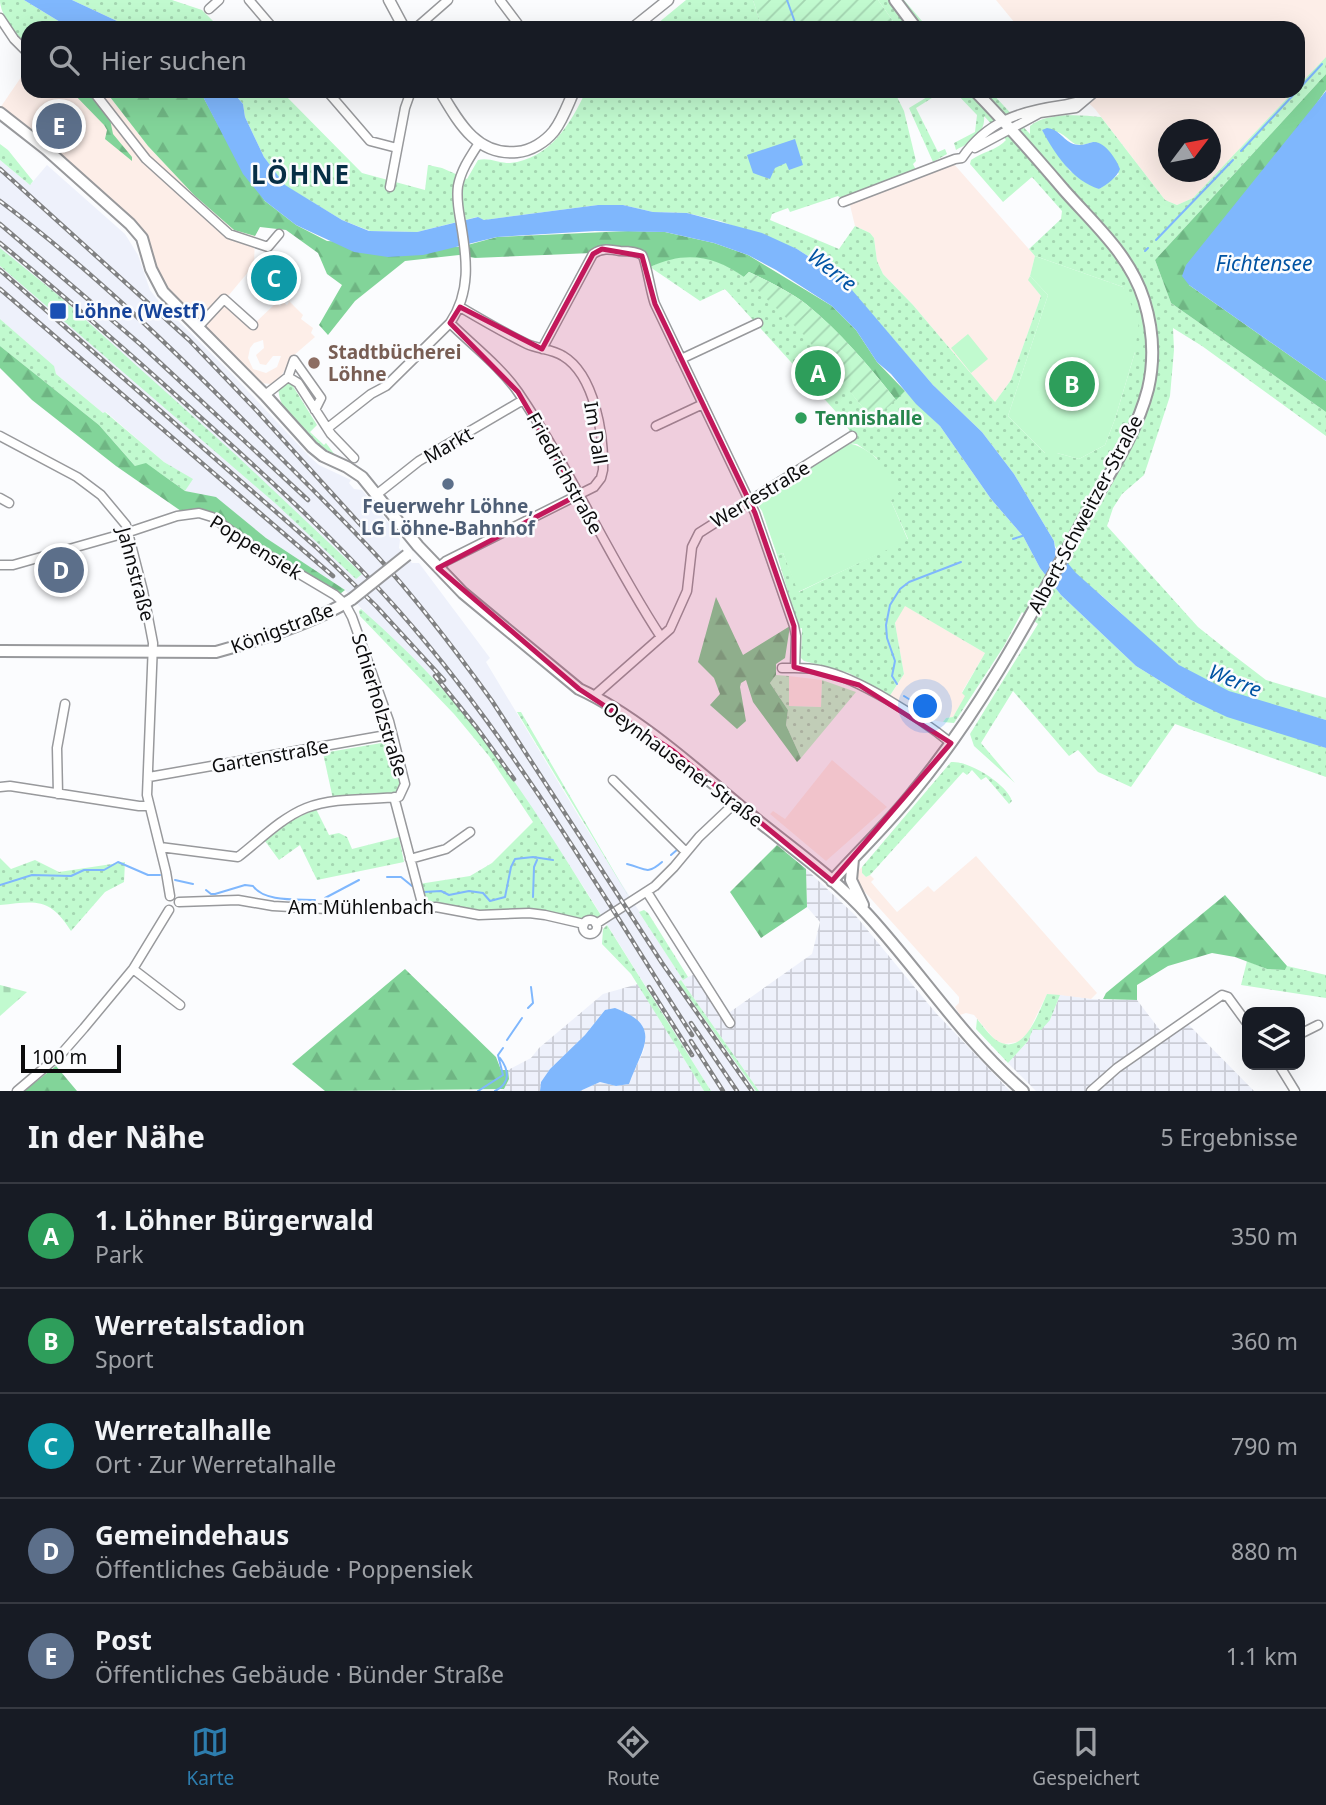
<!DOCTYPE html>
<html lang="de">
<meta charset="utf-8">
<style>
body{margin:0;font-family:"Noto Sans",sans-serif;background:#242831;color:#f1f3f6}
.controls{position:absolute;right:21px;bottom:21px;display:grid;overflow:hidden;border-radius:14px;box-shadow:0 7px 28px #0002}
.controls button{width:63px;height:63px;display:grid;place-items:center;padding:0;border:0;border-bottom:2px solid #363941;background:#171b24;color:#f1f3f6;font:35px sans-serif}
.compass{position:absolute;left:1158px;top:119px;width:63px;height:63px;border-radius:50%;background:#171b24;box-shadow:0 7px 28px #0002;rotate:58deg}
.scale{position:absolute;left:21px;bottom:18px;width:100px;box-sizing:border-box;padding-left:7px;border:4px solid #0b0b0c;border-top:0;font-size:19px;line-height:24px;white-space:nowrap;color:#0b0b0c;-webkit-text-stroke:5px #fbfcfe;paint-order:stroke}
.you{position:absolute;left:926px;top:707px;width:24px;height:24px;margin:-18px;border:5px solid #fff;border-radius:50%;background:#1a73e8;box-shadow:0 0 0 10px #1a73e833}
.badge{display:grid;place-items:center;width:46px;height:46px;border-radius:50%;background:#2d7dae;color:#fff;font-size:23px;font-weight:700}
.pin{position:absolute;translate:-50% -50%;border:4px solid #fff;box-shadow:0 2px 7px #0006}
.list{margin:0;padding:0;list-style:none}
h2{display:flex;justify-content:space-between;align-items:center;height:91px;margin:0;padding:0 28px;font-size:30px}
h2 small{font-size:23px;font-weight:400;color:#9ea1a6}
.list li{display:grid;grid-template-columns:46px 1fr auto;gap:21px;align-items:center;box-sizing:border-box;height:105px;padding:0 28px;border-top:2px solid #363941}
.list b{display:block;font-size:26px;white-space:nowrap}
.list p{margin:0;font-size:23px;white-space:nowrap;color:#9ea1a6}
.list em{font-size:23px;font-style:normal;color:#9ea1a6}
.icon{flex:none;width:38px;height:38px;fill:none;stroke:currentColor;stroke-width:2;stroke-linecap:round;stroke-linejoin:round}
.map{position:relative;flex:none;width:1326px;height:1091px;overflow:hidden}
.search{position:absolute;background:#171b24;box-shadow:0 7px 28px #0002;left:21px;right:21px;top:21px;height:77px;display:flex;align-items:center;gap:18px;box-sizing:border-box;padding:0 24px;border-radius:21px;color:#9ea1a6;font-size:26px}
.sheet{height:616px;background:#171b24}
nav{display:flex;justify-content:space-around;align-items:center;box-sizing:border-box;height:98px;border-top:2px solid #363941;background:#171b24;font-size:19px;color:#9ea1a6}
nav a{display:grid;justify-items:center;gap:4px}
nav .on{color:#2d7dae}
.map>svg:first-child{display:block}
</style>
<div class="map">
<svg width="1326" height="1091" viewBox="0 0 1326 1091">
<defs>
<pattern id="industrial-grid" width="8" height="8" patternUnits="userSpaceOnUse" patternTransform="scale(1.75)"><rect width="8" height="8" fill="#eef1fb"/><path d="M0 4h8M4 0v8" fill="none" stroke="#cbcdd6"/></pattern>
<pattern id="grass-dots" width="8" height="8" patternUnits="userSpaceOnUse" patternTransform="scale(1.75)"><rect width="8" height="8" fill="#c1facf"/><path d="M2 2h.1M6 6h.1" fill="none" stroke="#a4d5b1" stroke-width="1.8" stroke-linecap="round"/></pattern>
<pattern id="forest-firs" width="22" height="20" patternUnits="userSpaceOnUse" patternTransform="scale(1.75)"><rect width="22" height="20" fill="#82d499"/><path d="M5 1l3.5 6h-7zM16 11l3.5 6h-7z" fill="#6fb583"/></pattern>
<pattern id="cemetery-stones" width="16" height="16" patternUnits="userSpaceOnUse" patternTransform="scale(1.75)"><rect width="16" height="16" fill="#c1facf"/><path d="M2 7V4a2 2 0 0 1 4 0v3zM10 15v-3a2 2 0 0 1 4 0v3z" fill="#a4d5b1"/></pattern>
<pattern id="garden-furrows" width="10" height="10" patternUnits="userSpaceOnUse" patternTransform="scale(1.75)"><rect width="10" height="10" fill="#c1facf"/><path d="M-1 1l2-2M0 10L10 0M9 11l2-2" fill="none" stroke="#a4d5b1"/></pattern>
</defs>
<rect width="100%" height="100%" fill="#fbfcfe"/>
<path fill="#fdeee8" fill-rule="evenodd" d="M996 0H1326V57L1298 86V28H1019Z
M28 67V91H102L110 97 148 146 194 195 234 230 255 236 254 265 229 295 222 299 252 326 277 302 280 306 283 302 287 305 289 302 287 299 303 315 301 319 313 328 311 333 315 337 293 356 280 378 271 384 260 383 166 288 157 274 148 242 132 218 0 108ZM263 340 264 348 256 355 260 364 266 365 273 356H281L277 367 266 373 253 369 248 358 250 348 254 343Z
M1076 91H1294L1193 198 1177 205 1165 200 1095 109ZM1168 130H1210V172H1168Z
M904 605 985 653 962 692 966 696 953 717 946 718 943 722 925 719 889 697 904 674 895 623Z
M789 676 822 680 821 707 789 706Z
M832 760 887 807 826 861 770 814 773 811 785 819Z
M976 856 1097 993 1091 999 1047 994 1028 1033 1018 1042 1004 1044 995 1040 974 1015 966 1013 960 1015 955 1007 959 1003V997L855 881V874L862 867V873L866 877 870 875 874 879 871 882 897 912 928 886 934 892Z"/>
<path fill="url(#industrial-grid)" d="M806 869 856 916 935 1012 1010 1091H759L681 980 702 971 730 1012 812 954 820 922 807 907Z
M638 984 704 1091H580L600 1082 616 1086 628 1084 644 1050 645 1031 605 1010 585 1035 550 1069 541 1082 540 1091H499L504 1089 509 1079 508 1070 531 1058 539 1048 603 994Z
M1060 995 1091 999 1137 1000 1166 1038 1187 1023 1254 1091H1036L1008 1063 1028 1041 1033 1028 1050 1020Z"/>
<path fill="#fdeee9" d="M953 163 1035 256 1029 280 1041 296 1011 380 995 402 913 305 883 274 877 261 874 238 870 233 855 226 849 201Z"/>
<path fill="#eef1fb" d="M0 160 30 185 47 165 125 234 138 255 150 290 160 303 231 373 310 457 319 465 351 480 349 483 354 489 362 490 392 527 400 540 399 548 412 563H419L490 658 486 662 581 820 683 980 678 983 756 1091H711L583 886 509 775 345 590 266 538 216 498 185 491 192 479 164 462 106 412 103 413 56 374 53 366 0 319Z"/>
<path fill="url(#grass-dots)" fill-rule="evenodd" d="M0 0H24L70 28H28V45C16 36 0 15 0 0Z
M72 0H172L202 10 220 28H132Z
M686 0H753L762 28H652Z
M878 0H904L928 28H898Z
M1326 57V74L1155 260 1171 303 1326 412V436L1202 346 1173 328 1174 350 1170 396 1149 460 1144 475 1122 494 1113 508 1107 526 1198 627 1232 654 1266 680 1326 698V720C1279 707 1217 694 1177 664 1150 643 1128 618 1102 596 1087 584 1056 560 1054 541L1014 474 982 432 933 385 852 291 825 267 797 249 720 221 687 213 653 212 623 205H598L484 220 477 217 417 232 370 231 342 220 284 185 264 157 245 117 243 104 232 91H281L362 173 425 190 428 165 442 168 467 179 478 160C488 157 499 163 510 163 550 159 571 123 586 91H894L904 111 916 161 913 164 919 176 842 199 838 196 790 212 788 208 772 214 770 220 839 249 855 226 870 233 874 238 877 261 883 274 913 305 995 402 1011 380 1041 296 1028 280 1030 276 1048 295 1008 416 1045 453H1057L1079 459 1105 445 1115 419 1135 352 1123 287 1035 256 1029 249 1061 219 1062 211 1032 177 1003 202 970 164 971 160C982 152 999 149 1006 140L984 116C986 133 970 143 956 150L954 143 975 132 977 115 954 91H990L1030 134V126C1047 112 1080 115 1101 117L1165 200 1177 205 1193 198 1294 91H1298V86ZM1042 130C1047 131 1056 131 1060 133 1075 142 1072 149 1093 142L1119 174 1099 189 1070 171Z
M937 91H943L916 108 938 152 945 149 947 154 933 162 909 108Z
M0 144 8 150 33 181 30 185 0 160Z
M0 248 58 295 236 455 362 574 356 579 275 503 0 266Z
M686 256C693 256 700 256 707 258 767 274 834 373 873 420L905 391 940 426 991 499 1023 536 1040 568 1061 595 1136 666 1191 700 1326 748V777L1175 724 1131 787 1098 772 1078 750 1069 756 1013 691 981 743 1015 783 974 746 970 734 1038 624 1022 612 1004 646 954 723 943 722 946 718 953 717 965 696 962 693 985 653 905 606 895 623 904 674 889 697 849 673 804 661 801 658 802 628 799 629 777 555 783 553 799 592 908 539 891 501 877 458 857 444 846 443 854 437 837 413 725 289 700 301 650 267 665 260Z
M0 319 54 366 56 374 103 413 105 412 164 462 193 479 185 491 157 471 136 467 99 425 0 346Z
M285 382 291 383 317 425 310 432 324 445 326 443 335 455C313 444 274 410 279 386Z
M361 609C388 633 414 657 438 684 501 754 552 837 602 917L583 920 476 912 428 904 423 900 419 884 470 876 492 863 533 822 489 756 454 714 360 616 359 611Z
M776 675 789 676V706L821 707 822 680 856 692 801 758 786 725 788 710 770 683Z
M517 712H521L630 899Z
M393 741 403 783 398 794 333 799 323 753Z
M951 762C968 760 1007 784 1012 801L1009 804 986 777 981 780 972 770 967 775 963 772 870 875 866 877 862 873V867Z
M316 809 329 835 339 833 347 837 352 849 399 837 404 862 317 880 300 845 279 860 265 841 292 820Z
M0 858 11 869 35 860 59 872 125 862 124 882 105 892 71 931C50 897 36 901 0 905Z
M644 910 648 913 688 977 683 980 639 912Z
M607 925 711 1091H704L631 974 602 944 603 929Z
M1247 961 1267 969 1285 970 1287 966 1326 975V998L1241 985Z
M681 980 752 1081 759 1091H756L678 982Z
M1047 994 1060 995 1050 1020 1041 1030 1033 1029 1028 1041 1008 1063 976 1029 977 1019C983 1026 989 1035 996 1040 1024 1059 1039 1011 1047 994Z"/>
<path fill="url(#forest-firs)" d="M1326 74V90L1189 285 1326 381V412L1171 303 1155 260Z
M71 91H86L110 119 113 134 132 157V161L105 139 107 130 104 125Z
M102 91H200L222 132 265 201 296 225 327 241 460 247 497 237 628 231 665 232 714 243 748 255 832 306 856 330 877 362 905 391 896 400C869 366 840 332 806 304 789 291 768 281 749 272L744 277C713 255 685 251 650 267L646 261 635 254 592 253 475 258 459 255 405 261 355 301 328 335 319 325 342 285 327 274 318 253 286 230 260 227 255 236 234 230 194 195 148 146 110 97Z
M0 346 99 425 135 466 146 463 185 491 216 497 266 538 345 590 340 594 208 512 181 511 116 466 32 400 0 368Z
M716 597 743 655 790 626 785 658 776 664V675L770 683 788 710 786 725 801 758 797 762 753 702 746 680 741 683 740 687 746 721 737 729 710 705 720 694 714 678 698 662Z
M777 845 806 869 807 907 761 938 730 892Z
M1225 895 1287 966 1285 970 1267 969 1235 957 1212 953 1168 966 1137 985V1000L1103 999 1106 993Z
M405 969 496 1057 501 1070H508L509 1079 504 1089 325 1091 292 1064Z
M56 1066 77 1091H24Z"/>
<path fill="url(#cemetery-stones)" d="M0 985 27 992 0 1016Z"/>
<path fill="url(#garden-furrows)" d="M753 0H878L898 28H762Z
M749 272C768 281 789 291 806 304 840 331 869 366 896 400L873 420 803 334 744 277Z"/>
<path fill="#c1facf" d="M1035 256 1123 287 1139 321 1135 352 1115 419 1105 445 1079 459 1057 453H1045L1008 416 1048 295 1030 276Z
M968 334 988 359 971 373 951 348Z
M846 443C872 446 887 470 902 489L891 501 908 540 798 592 783 553 777 555 762 511 755 501Z"/>
<path fill="#7fb7fd" d="M24 0H72L132 28H70Z
M200 91H232L243 104 245 117 264 157 285 185 342 220 369 231 417 232 478 217 484 220 598 205H623L653 212 687 213 762 233 797 249 825 267 852 290 933 385 982 432 1014 474 1054 541 1055 548 1076 573 1179 665 1229 691 1326 720V748L1227 717 1191 700 1136 666 1061 595 1040 568 1023 536 991 499 940 426 916 404 891 374 877 362 856 330 832 306 776 270 748 255 714 243 665 232 595 231 497 237 423 255 388 257 354 252 296 225 265 201 243 174Z
M1326 91V381L1189 285 1182 276 1186 265Z
M1047 128C1058 129 1062 138 1071 143 1080 147 1085 144 1093 142 1105 141 1117 160 1120 169 1117 177 1107 185 1099 189 1073 181 1054 153 1042 130Z
M795 139 803 165 789 170 786 163 775 168 770 179 753 173 747 155Z
M615 1008C664 1026 642 1048 629 1084L616 1086 600 1082 580 1091H540L541 1082 550 1069 585 1035 605 1010Z"/>
<g fill="none" stroke-linecap="round" stroke-linejoin="round">
<path stroke="#7fb7fd" stroke-width="2" d="M787 0 797 28
M1298 90 1322 64
M1241 151 1297 91
M1156 240 1233 160
M1145 251 1148 248
M1013 539 1025 535
M897 684 892 676 895 661 887 638 886 625 890 605 900 589 909 582 961 562
M904 696 912 701
M671 855 678 849
M627 864C645 868 646 876 662 862
M387 877H401L412 886
M175 880 193 884
M0 885 32 875 71 876 84 870H104L118 862 148 875H160
M206 890 211 894H215L245 885 253 886C264 902 297 899 315 900
M424 892 441 891 449 895 469 891 483 893 490 901 505 897 511 867 515 859 533 857 553 860
M533 897 534 867 537 860
M325 898 359 880
M528 1008 533 1003 531 987
M507 1040 522 1018
M478 1091 503 1075 498 1055 503 1048
M495 1091C511 1083 509 1070 500 1058"/>
<g stroke="#98999c" stroke-width="11">
<path id="minor" d="M249 0 273 28
M500 0 521 28
M209 9 219 0
M0 18 14 39 28 53
M416 28 448 0
M93 91 146 159 229 234 268 247 279 234
M327 91 370 141 397 148
M975 148 1040 113 1076 108 1096 91
M390 187 405 108 411 91
M843 202 955 159 962 158C987 121 1020 111 1062 105 1069 104 1077 101 1083 101
M450 323C472 345 500 366 518 392 571 470 609 558 661 637
M198 327 224 299 253 325
M542 349 593 254C602 248 609 249 620 251 627 251 636 251 642 255 646 259 651 295 655 304L755 513 794 626 796 636 795 668
M681 359 758 323
M288 377 298 383 331 434 354 458
M265 395 288 377 294 360 321 398 315 410
M656 426 703 404
M329 427 371 394 386 386 450 323C471 292 467 259 461 224 459 212 456 199 458 186 461 170 470 157 479 143
M0 436 77 477 101 495 126 525 143 591 153 643 147 795 166 872 170 896
M376 495 419 461 523 400
M0 498 9 503
M0 565H13L129 532 177 516 199 513 212 517 249 544 335 595 345 604 352 617 389 721 405 784 399 797C369 800 334 797 306 808 281 818 259 841 238 857L160 847
M438 568 446 561 594 487 601 478 603 470C604 436 595 375 563 356 552 349 538 349 527 344 504 333 482 320 460 307
M782 668C794 668 807 667 820 670 859 678 920 718 951 743
M594 696 670 629 687 591 692 547 699 533 852 436
M149 777 392 734
M613 780 686 852
M0 787 10 786 139 806H148
M58 794 57 748 65 704
M394 797 423 907
M410 859 446 849 470 832
M647 892 730 1023
M179 902 238 900 273 906 327 909 350 907 405 909 436 907 479 915 529 913 545 915 584 924
M583 927a7 7 0 1 1 14 0a7 7 0 1 1-14 0Z
M596 924 655 886 674 867 699 837 736 802
M133 969 180 1005
M1300 1034 1318 1025
M1279 1065 1295 1091
M17 1091 63 1052 84 1028 133 969 169 910
M1091 1091 1117 1068 1222 995 1228 997 1247 1023"/>
</g>
<g stroke="#98999c" stroke-width="13">
<path id="tertiary" d="M389 0 404 28
M633 28 668 0
M440 91C458 121 476 156 517 152 531 151 545 142 554 131 563 119 568 104 574 91"/>
</g>
<g stroke="#98999c" stroke-width="14">
<path id="secondary" d="M895 0 916 28
M0 113 46 149 130 224 142 238 151 269 163 292 265 395 312 447 323 456 347 467 362 477 418 546 463 593 579 689C636 715 698 771 746 811 787 845 833 876 868 915 921 973 963 1039 1023 1091
M0 651 216 652C256 641 318 621 352 599
M853 859 851 880 863 905
M832 881C859 851 889 823 914 791 982 709 1031 615 1082 522 1105 480 1136 436 1148 389 1155 359 1153 329 1144 300 1130 255 1094 224 1064 190 1035 156 1006 123 975 91"/>
</g>
<use href="#minor" stroke="#fff" stroke-width="8"/>
<use href="#tertiary" stroke="#fff" stroke-width="10"/>
<use href="#secondary" stroke="#fff" stroke-width="10"/>
<g stroke="#808182" stroke-width="4.5">
<path id="rail" d="M0 169 189 340 257 411 369 534
M0 201C93 271 177 353 258 435 298 475 339 515 377 556 419 602 456 651 492 701L662 963 752 1091
M0 224 140 344 308 500
M0 243C64 296 127 351 189 407 271 480 352 554 423 639 525 761 606 901 692 1035
M0 270 316 547 376 606 444 680
M0 289 333 576
M435 676 477 728 514 779
M649 987 692 1055
M691 1023 737 1091
M691 1041 723 1091"/>
</g>
<use href="#rail" stroke="#fbfcfe" stroke-width="2" stroke-dasharray="5" stroke-linecap="butt"/>
<g stroke="#98999c" stroke-width="14" stroke-linecap="butt">
<path id="secondary-bridge" d="M352 599 407 555"/>
</g>
<use href="#secondary-bridge" stroke="#fff" stroke-width="10"/>
</g>
<path fill="#c2185b" fill-opacity="0.2" stroke="#c2185b" stroke-width="5" stroke-linejoin="round" d="M602 249 642 256 655 304 755 513 794 626V667L859 685 951 743 832 881 672 750 579 689 438 568 578 495 518 392 450 323 460 307 542 349 593 254Z"/>
<rect fill="#1a4fb4" stroke="#fbfcfe" stroke-width="2.5" x="49" y="302" width="18" height="18" rx="3.5"/>
<circle fill="#8d6e63" stroke="#fbfcfe" stroke-width="2.5" cx="314" cy="363" r="7"/>
<circle fill="#2e9e5b" stroke="#fbfcfe" stroke-width="2.5" cx="801" cy="418" r="7"/>
<circle fill="#5c6f8a" stroke="#fbfcfe" stroke-width="2.5" cx="448" cy="484" r="7"/>
<g text-anchor="middle" stroke-width="5" stroke-linejoin="round" paint-order="stroke">
<g font-size="19" font-weight="bold" fill="#164399" stroke="#fbfcfe" text-anchor="start">
<text x="74" y="318">Löhne (Westf)</text>
</g>
<g font-size="19" font-weight="bold" fill="#785e54" stroke="#fbfcfe" text-anchor="start">
<text x="328" y="359">Stadtbücherei<tspan x="328" dy="22">Löhne</tspan></text>
</g>
<g font-size="19" font-weight="bold" fill="#27864d" stroke="#fbfcfe" text-anchor="start">
<text x="815" y="425">Tennishalle</text>
</g>
<g font-size="19" fill="#0b0b0c" stroke="#fbfcfe">
<text transform="translate(596 433) rotate(81)" y="7">Im Dall</text>
<text transform="translate(448 445) rotate(-30)" y="7">Markt</text>
<text transform="translate(565 473) rotate(61)" y="7">Friedrichstraße</text>
<text transform="translate(760 494) rotate(-31)" y="7">Werrestraße</text>
<text transform="translate(1085 514) rotate(-62)" y="7">Albert-Schweitzer-Straße</text>
<text transform="translate(256 547) rotate(32)" y="7">Poppensiek</text>
<text transform="translate(136 574) rotate(75)" y="7">Jahnstraße</text>
<text transform="translate(282 628) rotate(-21)" y="7">Königstraße</text>
<text transform="translate(380 705) rotate(73)" y="7">Schierholzstraße</text>
<text transform="translate(270 756) rotate(-10)" y="7">Gartenstraße</text>
<text transform="translate(683 764) rotate(37)" y="7">Oeynhausener Straße</text>
<text x="361" y="914">Am Mühlenbach</text>
</g>
<g font-size="19" font-weight="bold" fill="#4e5e75" stroke="#fbfcfe">
<text x="448" y="513">Feuerwehr Löhne,<tspan x="448" dy="22">LG Löhne-Bahnhof</tspan></text>
</g>
<g font-size="21" font-style="italic" fill="#0053a3" stroke="#fbfcfe">
<text x="1264" y="271">Fichtensee</text>
<text transform="translate(832 270) rotate(38)" y="7">Werre</text>
<text transform="translate(1235 681) rotate(22)" y="7">Werre</text>
</g>
<g font-size="26" font-weight="bold" letter-spacing="2" fill="#072f46" stroke="#fbfcfe">
<text x="301" y="184">LÖHNE</text>
</g>
</g>
</svg>
<div class="controls">
<button><svg class="icon" aria-label="layers" viewBox="0 0 24 24"><path d="M12 4l9 5-9 5-9-5zM3 14l9 5 9-5"/></svg></button>
</div>
<svg class="compass" viewBox="-18 -18 36 36"><path d="M0-13l5 13h-10z" fill="#e53935"/><path d="M0 13l5-13h-10z" fill="#9ea1a6"/></svg>
<div class="scale">100 m</div>
<div class="you"></div>
<div class="pin badge" style="left:818px;top:373px;background:#2e9e5b">A</div>
<div class="pin badge" style="left:1072px;top:384px;background:#2e9e5b">B</div>
<div class="pin badge" style="left:274px;top:278px;background:#0f9aa8">C</div>
<div class="pin badge" style="left:61px;top:570px;background:#5c6f8a">D</div>
<div class="pin badge" style="left:59px;top:126px;background:#5c6f8a">E</div>
<div class="search"><svg class="icon" aria-label="search" viewBox="0 0 24 24"><circle cx="10" cy="10" r="6"/><path d="M15 15l6 6"/></svg>Hier suchen</div>
</div>
<section class="sheet">
<h2>In der Nähe<small>5 Ergebnisse</small></h2>
<ul class="list">
<li><span class="badge" style="background:#2e9e5b">A</span><div><b>1. Löhner Bürgerwald</b><p>Park</p></div><em>350 m</em></li>
<li><span class="badge" style="background:#2e9e5b">B</span><div><b>Werretalstadion</b><p>Sport</p></div><em>360 m</em></li>
<li><span class="badge" style="background:#0f9aa8">C</span><div><b>Werretalhalle</b><p>Ort · Zur Werretalhalle</p></div><em>790 m</em></li>
<li><span class="badge" style="background:#5c6f8a">D</span><div><b>Gemeindehaus</b><p>Öffentliches Gebäude · Poppensiek</p></div><em>880 m</em></li>
<li><span class="badge" style="background:#5c6f8a">E</span><div><b>Post</b><p>Öffentliches Gebäude · Bünder Straße</p></div><em>1.1 km</em></li>
</ul>
</section>
<nav>
<a class="on"><svg class="icon" aria-label="map" viewBox="0 0 24 24"><path d="M3 6l6-2 6 2 6-2v14l-6 2-6-2-6 2zM9 4v14M15 6v14"/></svg>Karte</a>
<a><svg class="icon" aria-label="directions" viewBox="0 0 24 24"><path d="M12 3l9 9-9 9-9-9zM9 14v-3h6M13 9l2 2-2 2"/></svg>Route</a>
<a><svg class="icon" aria-label="saved" viewBox="0 0 24 24"><path d="M7 4h10v16l-5-4-5 4z"/></svg>Gespeichert</a>
</nav>
